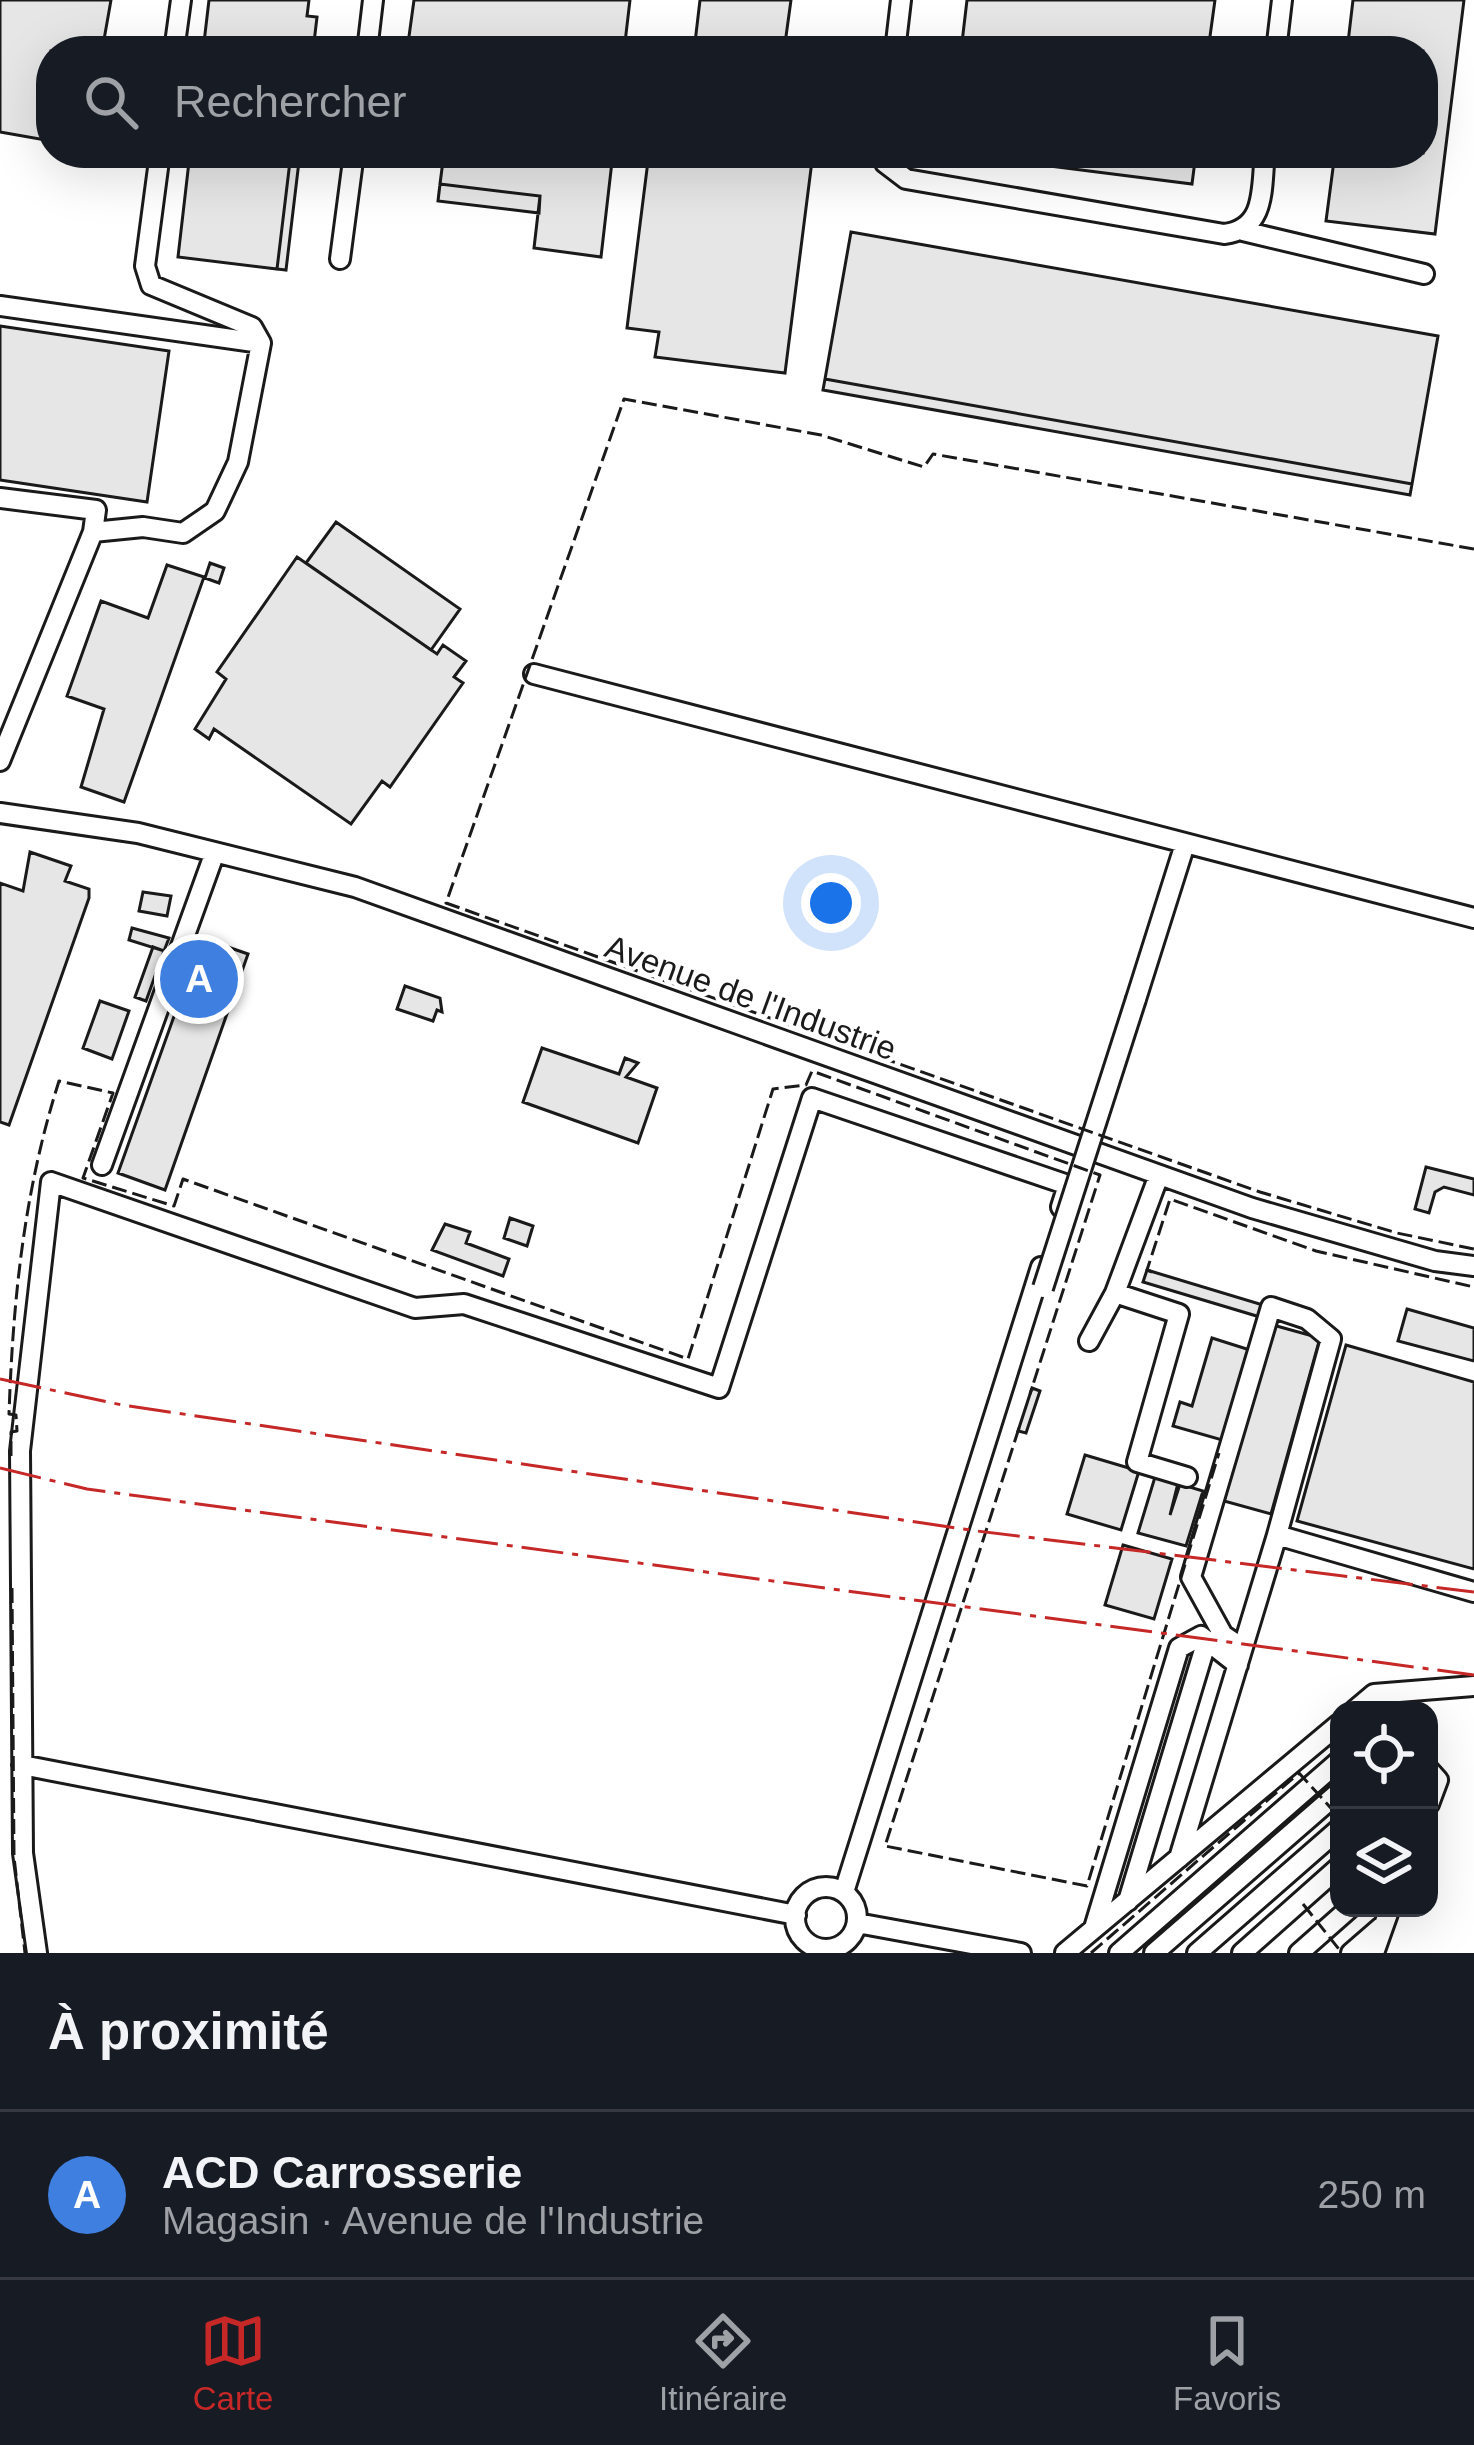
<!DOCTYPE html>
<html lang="fr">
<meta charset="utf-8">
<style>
body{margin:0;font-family:Helvetica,sans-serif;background:#242831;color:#f1f3f6}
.controls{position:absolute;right:36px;bottom:36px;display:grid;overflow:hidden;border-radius:24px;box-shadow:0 12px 48px #0002}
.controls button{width:108px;height:108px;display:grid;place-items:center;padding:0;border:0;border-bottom:3px solid #363941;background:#171b24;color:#f1f3f6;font:60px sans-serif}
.you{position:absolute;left:831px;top:903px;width:42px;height:42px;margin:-30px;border:9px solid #fff;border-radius:50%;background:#1a73e8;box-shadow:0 0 0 18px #1a73e833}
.badge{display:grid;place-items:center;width:78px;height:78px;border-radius:50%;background:#c62828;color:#fff;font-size:39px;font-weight:700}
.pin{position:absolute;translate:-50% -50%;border:6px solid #fff;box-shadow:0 3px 12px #0006}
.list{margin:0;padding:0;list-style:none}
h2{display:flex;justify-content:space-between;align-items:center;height:156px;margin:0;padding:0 48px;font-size:51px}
h2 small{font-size:39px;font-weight:400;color:#9ea1a6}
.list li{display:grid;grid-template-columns:78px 1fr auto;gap:36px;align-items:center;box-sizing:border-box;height:168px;padding:0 48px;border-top:3px solid #363941}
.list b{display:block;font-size:45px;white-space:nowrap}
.list p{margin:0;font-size:39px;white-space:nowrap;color:#9ea1a6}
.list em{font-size:39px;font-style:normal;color:#9ea1a6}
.icon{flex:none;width:66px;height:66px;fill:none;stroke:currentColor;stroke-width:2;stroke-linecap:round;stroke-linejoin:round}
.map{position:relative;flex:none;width:1474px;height:1953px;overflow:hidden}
.search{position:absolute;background:#171b24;box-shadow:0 12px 48px #0002;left:36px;right:36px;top:36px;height:132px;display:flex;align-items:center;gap:30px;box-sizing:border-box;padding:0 42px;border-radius:48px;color:#9ea1a6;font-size:45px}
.sheet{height:324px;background:#171b24}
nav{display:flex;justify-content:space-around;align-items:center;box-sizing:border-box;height:168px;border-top:3px solid #363941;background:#171b24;font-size:33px;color:#9ea1a6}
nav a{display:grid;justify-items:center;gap:6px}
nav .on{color:#c62828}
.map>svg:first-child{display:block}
</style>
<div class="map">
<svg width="1474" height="1953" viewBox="0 0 1474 1953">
<rect width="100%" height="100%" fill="#fff"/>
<path fill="#e6e6e6" stroke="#1a1a1a" stroke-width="3" d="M0 0H111L102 51H51V141L0 132Z
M209 0H309L307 16 317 17 313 51H203Z
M414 0H630L624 51H407Z
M700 0H791L784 51H694Z
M967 0H1215L1208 51H961Z
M1353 0H1464L1435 234 1326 221 1335 153H1423V51H1347Z
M190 153H291L277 269 178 257Z
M291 153H300L286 270 277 269Z
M444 153H613L601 257 534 248 540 196 440 184Z
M649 153H813L785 373 655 357 659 332 627 328Z
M948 153H1196L1192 184Z
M440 184 540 196 539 213 438 201Z
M851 232 1438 336 1412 484 825 379Z
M0 326 169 351 147 502 0 480Z
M825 379 1412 484 1410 495 823 390Z
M336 522 460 609 431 650 306 563Z
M297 557 437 654 443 645 466 661 454 677 463 683 390 787 382 781 351 824 214 729 209 739 195 729 226 679 217 672Z
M210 563 224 568 219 583 205 578Z
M167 565 204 577 124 802 81 787 104 709 67 696 101 601 148 618Z
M30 852 71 866 65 881 89 889V898L9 1125 0 1122V883L23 891Z
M143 892 171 896 167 916 139 911Z
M132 928 169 938 164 951 129 940Z
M202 938 248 954 165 1190 118 1173Z
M153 947 164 951 146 1001 135 997Z
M405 986 440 998 442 1012 437 1010 433 1021 397 1009Z
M100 1001 129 1011 112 1059 83 1048Z
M542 1048 619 1074 625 1058 638 1063 626 1077 657 1088 638 1143 523 1102Z
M1426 1167 1474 1179V1195L1444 1187 1435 1192 1429 1213 1415 1209Z
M510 1218 533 1226 527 1246 504 1238Z
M445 1224 470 1232 466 1243 509 1259 503 1276 432 1250Z
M1147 1270 1263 1305 1260 1317 1143 1282Z
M1407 1309 1474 1328V1361L1398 1341Z
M1273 1325 1320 1338 1271 1514 1224 1501Z
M1212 1338 1250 1350 1222 1440 1173 1426 1180 1402 1192 1406Z
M1346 1345 1474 1382V1569L1297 1521Z
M1032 1388 1040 1391 1026 1433 1018 1431Z
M1085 1455 1139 1471 1121 1530 1067 1514Z
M1155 1477 1178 1483 1170 1515 1180 1484 1203 1491 1186 1546 1138 1533Z
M1123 1545 1172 1559 1154 1619 1105 1605Z"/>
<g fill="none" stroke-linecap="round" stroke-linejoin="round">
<g stroke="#1a1a1a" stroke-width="24">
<path id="minor" d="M174 51 181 0
M367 51 373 0
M895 51 901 0
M1276 51 1282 0
M885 153V163L906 179 1224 234C1267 229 1261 187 1265 153
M1243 231 1424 274
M340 259 354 153
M0 306 261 343
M0 498 96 510 93 532
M534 674 1474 918
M0 761 93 532 143 527 183 533 215 511 238 462 261 343 252 327 151 285 145 266 160 153
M0 813 138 833 355 887 1252 1208 1435 1261 1474 1266
M1136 999 1185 844
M102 1165 215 852
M1115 1293 1179 1314 1137 1462 1187 1477
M1089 1341 1115 1293 1159 1175
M1242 1648 1223 1635 1191 1577 1271 1307 1307 1319 1331 1339 1277 1535
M1355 1710 1374 1694 1474 1686
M22 1765 796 1915
M1429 1770 1438 1780 1429 1804
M1179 1858 1277 1535 1474 1592
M795 1918a31 31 0 1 1 62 0a31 31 0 1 1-62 0Z
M844 1892 1041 1267
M1128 1901 1207 1640
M857 1923 1021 1953
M1094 1928 1179 1648 1201 1636 1238 1665
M37 1953 23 1853 20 1451 51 1182 415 1308 464 1304 719 1388 812 1098 1068 1185 1061 1207
M1065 1953 1339 1724
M1119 1953 1339 1761
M1154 1953 1339 1792
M1197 1953 1339 1829
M1242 1953 1339 1867
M1299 1953 1350 1908
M1351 1953 1381 1927
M1374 1953 1390 1908"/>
</g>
<use href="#minor" stroke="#fff" stroke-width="18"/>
<g stroke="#1a1a1a" stroke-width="24" stroke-linecap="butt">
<path id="minor-bridge" d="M1043 1288 1136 999"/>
</g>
<use href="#minor-bridge" stroke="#fff" stroke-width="18"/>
<path stroke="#1a1a1a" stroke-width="3" stroke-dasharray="15 6" stroke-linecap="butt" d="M1474 549 933 454 924 467 821 435 624 399 446 903 1260 1192 1397 1233 1474 1249
M1152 1272 1147 1270 1170 1199 1316 1251 1474 1287
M1019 1428 885 1846 1087 1886 1219 1453
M11 1456V1432L17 1431 16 1415 9 1414C13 1299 24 1191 59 1081L113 1093 83 1178 174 1206 183 1179 688 1359 773 1089 806 1085 812 1071 1100 1175 1030 1394
M12 1588 14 1857 25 1953
M1303 1904 1342 1953
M1091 1953 1299 1773 1339 1817"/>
<path stroke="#c62828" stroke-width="3" stroke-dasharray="42 9 6 9" stroke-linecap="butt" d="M0 1379 122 1405 977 1531 1474 1592
M0 1468 87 1489 1474 1675"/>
</g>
<g text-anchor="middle" stroke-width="9" stroke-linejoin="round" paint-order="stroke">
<g font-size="33" fill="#1a1a1a" stroke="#fff">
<text transform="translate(751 997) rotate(20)" y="12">Avenue de l'Industrie</text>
</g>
</g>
</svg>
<div class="controls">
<button><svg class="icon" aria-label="locate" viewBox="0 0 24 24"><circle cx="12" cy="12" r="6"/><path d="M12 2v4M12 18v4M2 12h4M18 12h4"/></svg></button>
<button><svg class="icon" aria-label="layers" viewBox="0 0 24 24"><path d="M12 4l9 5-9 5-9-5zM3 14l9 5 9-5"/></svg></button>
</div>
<div class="you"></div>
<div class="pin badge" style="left:199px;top:979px;background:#3f7fe0">A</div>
<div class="search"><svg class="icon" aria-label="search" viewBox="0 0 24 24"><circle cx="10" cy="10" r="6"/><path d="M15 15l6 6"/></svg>Rechercher</div>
</div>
<section class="sheet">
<h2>À proximité<small></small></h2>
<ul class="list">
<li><span class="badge" style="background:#3f7fe0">A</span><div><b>ACD Carrosserie</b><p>Magasin · Avenue de l'Industrie</p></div><em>250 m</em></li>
</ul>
</section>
<nav>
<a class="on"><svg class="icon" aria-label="map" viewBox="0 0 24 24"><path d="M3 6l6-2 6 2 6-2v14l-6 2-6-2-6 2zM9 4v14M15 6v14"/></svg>Carte</a>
<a><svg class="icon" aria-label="directions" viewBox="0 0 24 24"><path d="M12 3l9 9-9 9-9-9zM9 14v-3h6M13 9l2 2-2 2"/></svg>Itinéraire</a>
<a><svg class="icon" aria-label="saved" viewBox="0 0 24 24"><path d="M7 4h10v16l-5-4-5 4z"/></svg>Favoris</a>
</nav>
